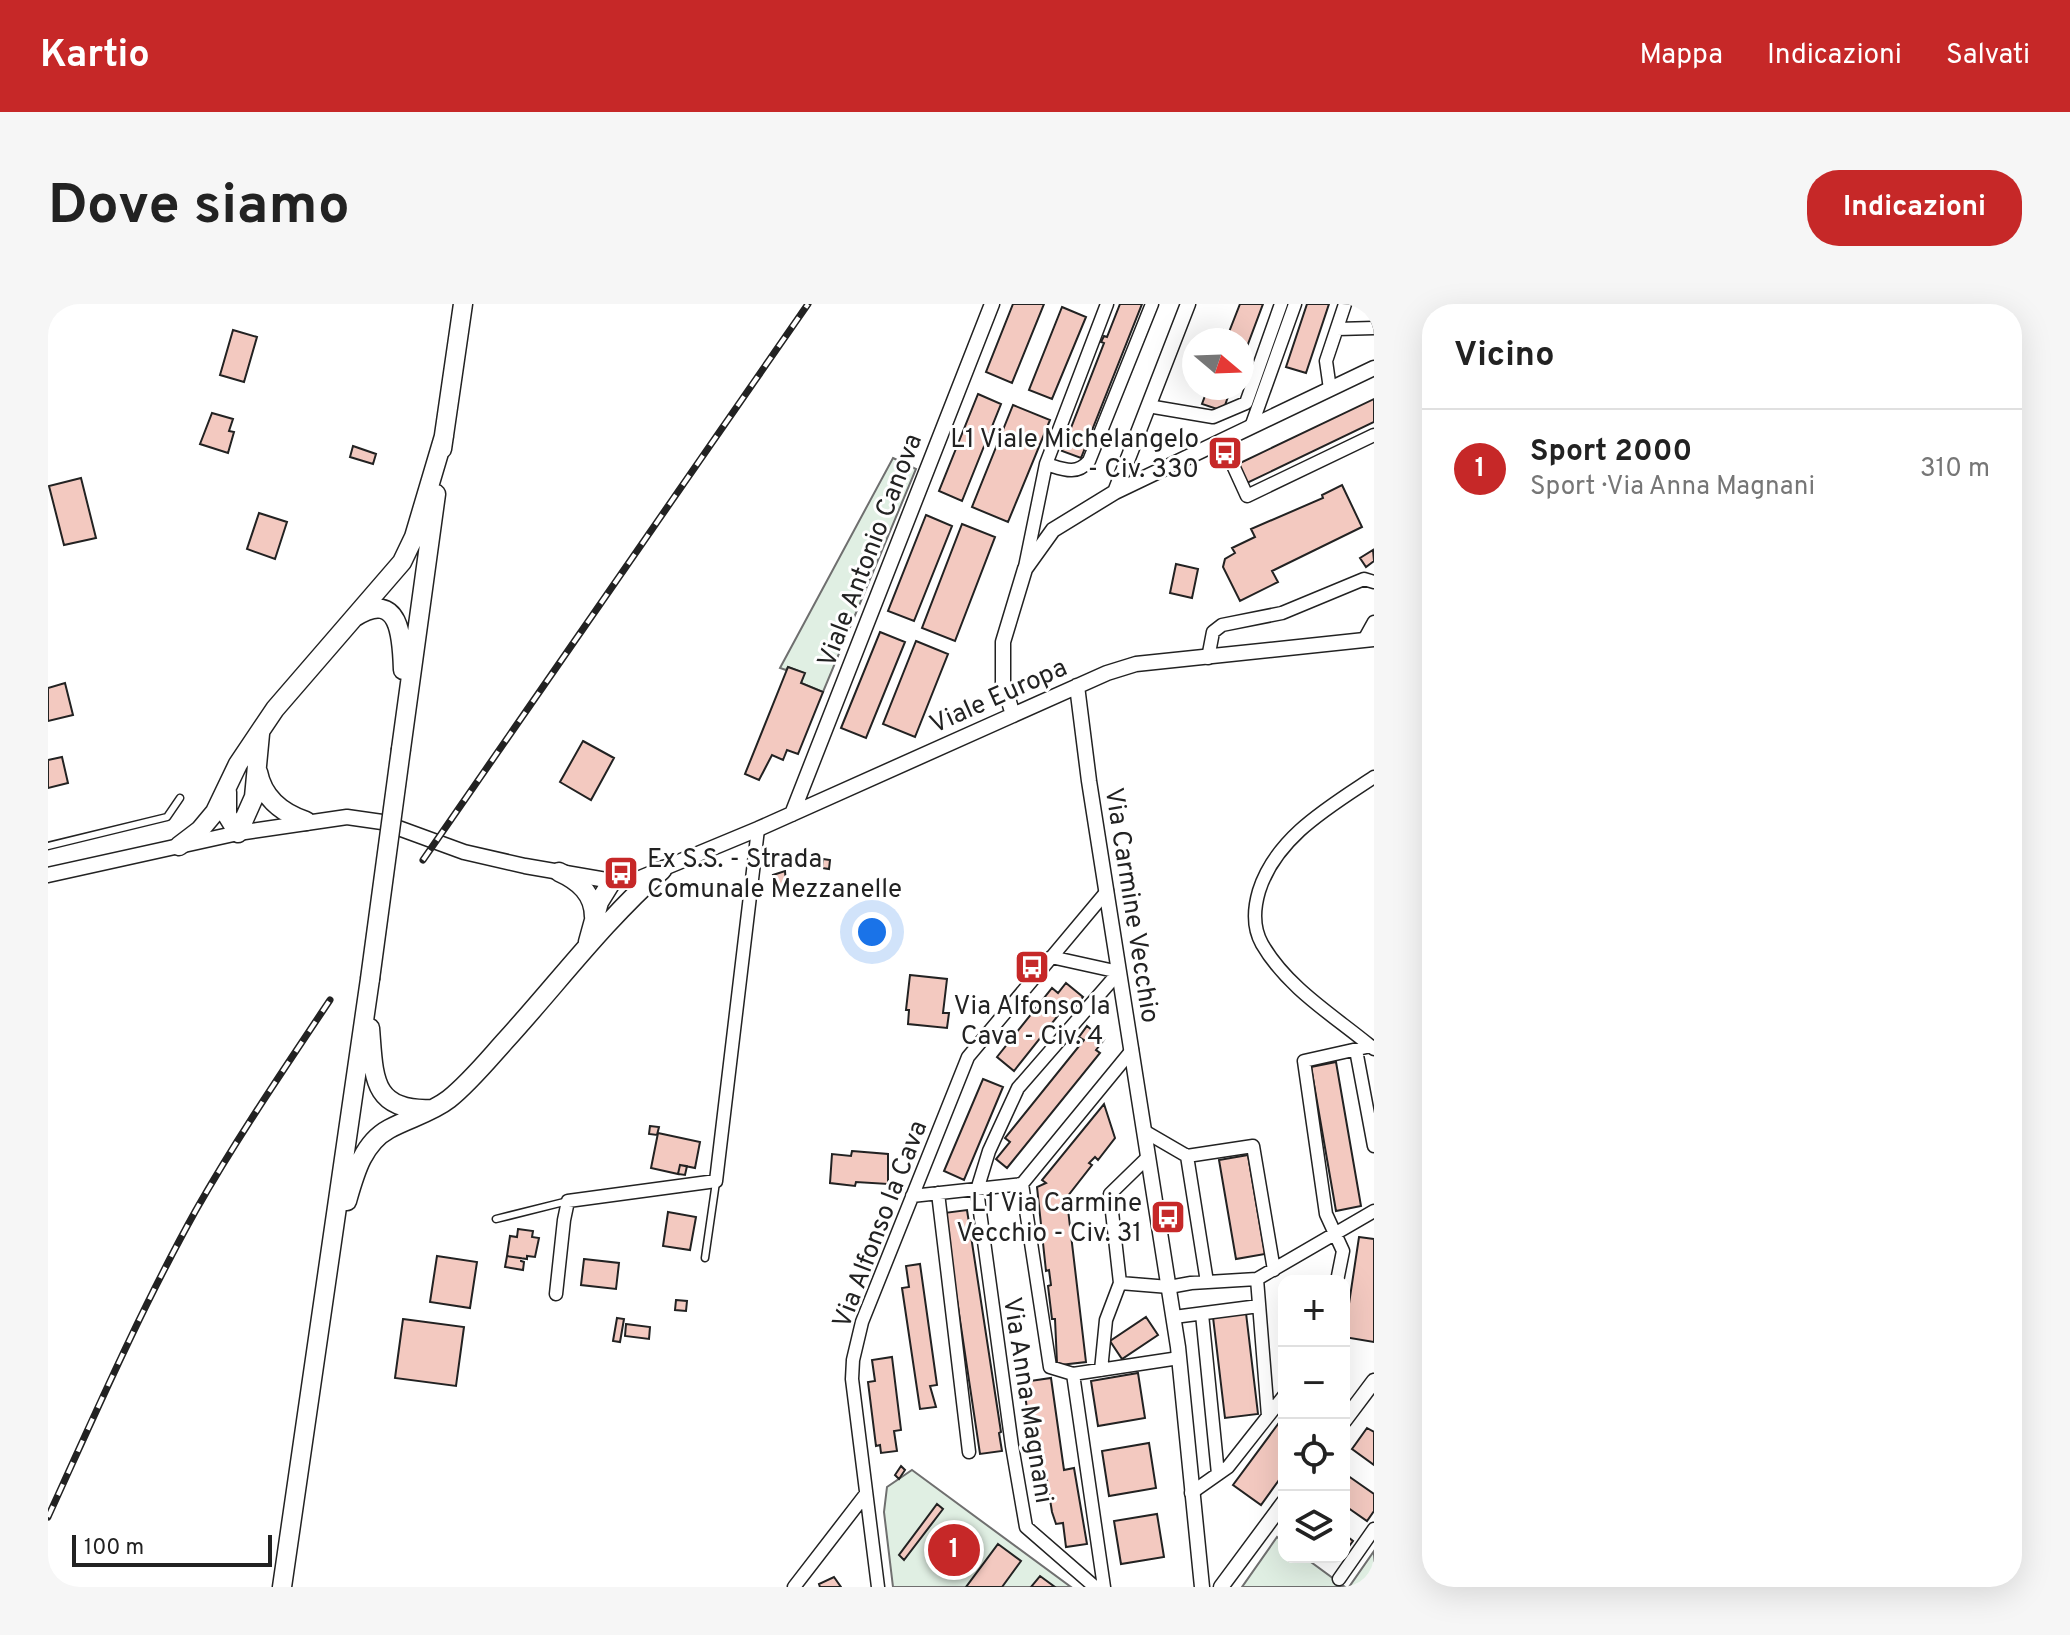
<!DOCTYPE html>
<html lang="it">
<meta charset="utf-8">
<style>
body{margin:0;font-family:Overpass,sans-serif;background:#f6f6f6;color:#222}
.controls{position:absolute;right:24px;bottom:24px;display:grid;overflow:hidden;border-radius:16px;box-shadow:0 8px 32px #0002}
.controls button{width:72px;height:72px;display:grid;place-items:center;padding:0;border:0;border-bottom:2px solid #e0e0e0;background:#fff;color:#222;font:40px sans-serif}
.compass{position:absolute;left:1134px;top:24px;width:72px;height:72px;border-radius:50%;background:#fff;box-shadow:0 8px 32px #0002;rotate:109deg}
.scale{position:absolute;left:24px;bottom:20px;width:200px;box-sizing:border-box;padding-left:8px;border:4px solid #222;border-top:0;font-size:22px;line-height:28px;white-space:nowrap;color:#222;-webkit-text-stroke:6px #fff;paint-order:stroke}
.you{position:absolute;left:824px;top:628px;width:28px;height:28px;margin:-20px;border:6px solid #fff;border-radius:50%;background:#1a73e8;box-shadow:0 0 0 12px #1a73e833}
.badge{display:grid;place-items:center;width:52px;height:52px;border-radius:50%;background:#c62828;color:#fff;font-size:26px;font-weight:700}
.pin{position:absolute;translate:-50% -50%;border:4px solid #fff;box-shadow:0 2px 8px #0006}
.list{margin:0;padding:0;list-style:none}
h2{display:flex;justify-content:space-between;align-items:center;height:104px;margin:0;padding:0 32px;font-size:34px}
h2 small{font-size:26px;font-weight:400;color:#767676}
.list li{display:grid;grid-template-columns:52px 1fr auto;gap:24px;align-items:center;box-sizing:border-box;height:120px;padding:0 32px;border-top:2px solid #e0e0e0}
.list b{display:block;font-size:30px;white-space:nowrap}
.list p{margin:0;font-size:26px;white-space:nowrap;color:#767676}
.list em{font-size:26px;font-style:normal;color:#767676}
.icon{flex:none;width:44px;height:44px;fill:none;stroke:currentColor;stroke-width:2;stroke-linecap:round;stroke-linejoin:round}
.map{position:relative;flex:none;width:1326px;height:1283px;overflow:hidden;border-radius:32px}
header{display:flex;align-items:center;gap:48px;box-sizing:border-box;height:112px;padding:0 40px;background:#c62828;color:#fff}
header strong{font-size:38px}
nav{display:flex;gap:44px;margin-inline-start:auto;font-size:28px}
.intro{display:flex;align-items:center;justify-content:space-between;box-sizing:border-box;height:192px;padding:0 48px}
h1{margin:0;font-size:56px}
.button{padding:20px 36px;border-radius:32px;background:#c62828;color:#fff;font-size:28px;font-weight:700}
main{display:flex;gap:48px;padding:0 48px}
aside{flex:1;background:#fff;border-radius:32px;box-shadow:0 8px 32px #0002}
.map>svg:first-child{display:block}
</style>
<header>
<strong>Kartio</strong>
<nav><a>Mappa</a><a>Indicazioni</a><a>Salvati</a></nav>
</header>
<div class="intro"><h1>Dove siamo</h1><a class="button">Indicazioni</a></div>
<main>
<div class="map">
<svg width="1326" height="1283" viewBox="0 0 1326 1283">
<rect width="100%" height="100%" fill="#fff"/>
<path fill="#e0efe3" stroke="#6f6f6f" stroke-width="2" d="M845 154 868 165 775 388 753 379 756 369 740 363 738 366 732 364Z
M864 1166 1023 1283H845L836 1208 839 1183Z
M1229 1233 1236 1239V1253H1256L1297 1283H1194Z
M1326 1247V1283H1301Z"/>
<path fill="#f3c9c0" stroke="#222" stroke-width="2" d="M965 0H996L964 79 938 68Z
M1072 0H1094L1033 154 1014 147 1056 39 1053 38 1056 32 1059 33Z
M1192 0H1215L1194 56V36L1173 35 1176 26 1181 28Z
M1259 0H1281L1258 69 1238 63Z
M1014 3 1038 13 1004 95 981 86Z
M185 26 209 33 196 78 172 71Z
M1160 84H1183L1175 107 1154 100Z
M930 90 953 100 914 197 891 187Z
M1326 95V118L1199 179 1190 160Z
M965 101 1002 116 960 218 924 203Z
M164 109 185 115 181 127 186 128 180 149 152 140Z
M305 142 328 150 325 160 302 153Z
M33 174 48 234 16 241 1 182Z
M1294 181 1314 223 1224 267 1230 278 1192 297 1175 263 1177 255 1187 249 1184 244 1207 233 1203 225 1275 194 1274 191Z
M211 209 239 218 227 255 199 245Z
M878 211 904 222 866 317 840 307Z
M914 220 947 233 907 337 874 324Z
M1325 246 1326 257 1318 263 1312 254Z
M1128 260 1150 265 1144 294 1122 289Z
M832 328 857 338 818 434 793 424Z
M868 337 900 350 867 433 835 420Z
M740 363 757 369 753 379 775 388 750 450 739 446 735 456 724 451 711 476 697 470Z
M17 379 25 411 0 417V384Z
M535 437 566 454 543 496 512 478Z
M14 453 20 479 0 484V456Z
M775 555 782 556 781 565 774 564Z
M737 567 738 581 729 584 725 571Z
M862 671 899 675 895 709H901L899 724 860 720 861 706H858Z
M1018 679 1035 693 1026 704 1020 699 966 767 949 753 1004 684 1010 689Z
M1039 722 1056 736 1048 746 1052 749 959 864 948 855 962 838 957 834 1036 736 1031 733Z
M1288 758 1313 902 1288 907 1263 763Z
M935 775 955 783 916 876 896 867Z
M1056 800 1067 834 1050 856 1047 853 1041 859 1044 861 1019 893H1014L1019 897 1038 1058 1012 1061 1009 1059 1007 1015H1004L1000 982 1003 981 1001 966 998 967 989 883 998 879 994 876Z
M602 822 611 823 609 831 601 830Z
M610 829 652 838 647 864 632 861 630 870 603 864Z
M804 847 840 850V880L808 878 807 882 782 879 784 850 803 852Z
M1200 851 1217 950 1188 955 1171 856Z
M632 861 639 862 637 871 630 870Z
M919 906 953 1128 951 1129 954 1147 932 1150 896 909Z
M620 908 648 913 642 946 615 942Z
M470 925 485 927 484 933 491 934 487 953 479 952V955L459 952 462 932 469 933Z
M1311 933 1326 935V1038L1296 1033Z
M389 952 429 958 422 1004 382 998Z
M459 952 473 954V957L476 958 475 966 457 963Z
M536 955 571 959 568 985 533 981Z
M872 960 889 1081 882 1082 888 1103 872 1105 854 984 861 983 858 962Z
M628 996 639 997 638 1007 627 1006Z
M1198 1009 1210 1110 1177 1114 1165 1013Z
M1098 1013 1110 1031 1074 1055 1062 1037Z
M569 1014 576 1015 572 1038 565 1037Z
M355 1015 416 1023 408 1082 347 1074Z
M578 1020 602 1023 601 1035 577 1032Z
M844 1053 853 1126 846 1127 849 1147 833 1149 832 1141 828 1142 820 1078 827 1077 824 1056Z
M1090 1069 1097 1114 1050 1122 1043 1077Z
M1003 1074 1016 1166 1026 1164 1039 1240 1018 1243 1015 1219 1008 1220 1004 1208 998 1170 989 1171 975 1078Z
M1236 1112V1169L1213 1201 1185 1181Z
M1319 1124 1326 1128V1161L1304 1145Z
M1101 1139 1108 1184 1061 1192 1054 1147Z
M853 1162 857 1166 851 1175 847 1171Z
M1296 1169 1326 1190V1207L1319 1217 1296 1201Z
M889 1200 895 1205 856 1256 851 1251Z
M1109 1210 1116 1253 1073 1260 1066 1217Z
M1296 1230 1305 1237 1296 1249Z
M950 1240 973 1257 954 1283H918Z
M992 1272 1007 1283H983Z
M786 1273 793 1283H772L771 1280Z"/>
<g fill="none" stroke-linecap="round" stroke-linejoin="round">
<g stroke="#222" stroke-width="9">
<path id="service" d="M0 542 119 513 132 494
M448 915 520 897
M657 954 668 878"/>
</g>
<g stroke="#222" stroke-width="15">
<path id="minor" d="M1289 25 1326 24
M1282 85 1278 57 1297 0
M1100 102 1165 113 1198 99 1233 0
M1203 123 1247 0
M1183 157 1199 192 1326 131
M998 160C1015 165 1028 172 1041 157L1104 0
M977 263 998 160 1059 0
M1316 336 1326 318
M1160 354 1165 328 1174 321 1234 309 1316 275 1326 278
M1326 473C1281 503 1228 533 1211 587 1206 604 1205 624 1214 640 1240 685 1288 713 1326 745
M1003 653 1071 668 970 784 941 847 929 886 964 1142 978 1223 1047 1283
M1308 746 1326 842
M1096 827 1139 852 1159 978
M1139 852 1205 842 1226 966
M1100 853 1062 890 1072 979 1121 983 1143 979 1209 975 1326 907
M974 880 1002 1063 1025 1070 1056 1283
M974 880 1084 746
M890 889 921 1148
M864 892 974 880
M1209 975 1220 1112
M1289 977 1295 947 1278 910 1256 757 1323 742
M508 990 516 916 520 897 668 877 710 525
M1154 1010 1170 1170
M1126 1013 1211 1002
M1053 1066 1058 1016 1072 979
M1025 1070 1131 1054
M1143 1189 1180 1163 1236 1092
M1291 1275 1326 1225
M746 1283 817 1191
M830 1283 804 1075 805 1056 814 1018 920 753 1059 587"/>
</g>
<g stroke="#222" stroke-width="17">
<path id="tertiary" d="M1067 188 1140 0
M1029 382 1041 477 1130 1043 1154 1283
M965 411 955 378V338L977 265 1005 226 1067 188 1326 64
M744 510 944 0
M0 571 190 529 299 513 334 518 416 548 477 562 564 577 592 574 710 525 1059 369 1088 360 1326 335
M1296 1117 1326 1077
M1173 1283 1236 1198"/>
</g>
<g stroke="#222" stroke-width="21">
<path id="primary" d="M394 145 415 0
M307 313C353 284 354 336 355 366
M353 445 388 190
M210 468C215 494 234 509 258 517
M179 488V511L190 529 206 493 212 430
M131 542 152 526 167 508 190 460 227 405 354 258 366 233 396 132
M511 568C531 577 546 590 546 613
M540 638 551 598 564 577
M322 724C326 772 323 808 384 805
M299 897C307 869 315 839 341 825 361 814 383 809 401 795 422 778 439 757 457 737 509 680 556 617 614 566
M234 1283 322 675"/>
</g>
<use href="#service" stroke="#fff" stroke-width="6"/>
<use href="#minor" stroke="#fff" stroke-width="12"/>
<use href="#tertiary" stroke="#fff" stroke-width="14"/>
<use href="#primary" stroke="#fff" stroke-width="18"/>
<g stroke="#222" stroke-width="7">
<path id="rail" d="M375 556 760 0
M0 1213C47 1110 93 1005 148 906 189 834 236 765 282 696"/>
</g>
<use href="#rail" stroke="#fff" stroke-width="4" stroke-dasharray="12" stroke-linecap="butt"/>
<g stroke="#222" stroke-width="21" stroke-linecap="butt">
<path id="primary-bridge" d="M322 675 353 445"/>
</g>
<use href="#primary-bridge" stroke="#fff" stroke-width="18"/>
</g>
<defs>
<g id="bus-square" transform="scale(1.8)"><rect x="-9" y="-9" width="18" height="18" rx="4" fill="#c62828" stroke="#fff"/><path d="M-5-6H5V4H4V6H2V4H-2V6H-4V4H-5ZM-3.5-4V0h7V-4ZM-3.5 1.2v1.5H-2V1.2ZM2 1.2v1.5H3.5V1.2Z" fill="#fff"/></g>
</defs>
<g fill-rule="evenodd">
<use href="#bus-square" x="1177" y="149"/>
<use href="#bus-square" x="573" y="569"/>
<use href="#bus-square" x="984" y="663"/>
<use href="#bus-square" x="1120" y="913"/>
</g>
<g text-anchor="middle" stroke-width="6" stroke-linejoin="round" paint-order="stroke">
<g font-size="26" fill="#222" stroke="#fff" text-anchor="end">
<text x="1151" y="143">L1 Viale Michelangelo<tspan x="1151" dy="30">- Civ. 330</tspan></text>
<text x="599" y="563" text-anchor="start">Ex S.S. - Strada<tspan x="599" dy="30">Comunale Mezzanelle</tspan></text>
<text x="984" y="710" text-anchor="middle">Via Alfonso la<tspan x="984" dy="30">Cava - Civ. 4</tspan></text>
<text x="1094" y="907">L1 Via Carmine<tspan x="1094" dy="30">Vecchio - Civ. 31</tspan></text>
</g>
<g font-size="26" fill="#222" stroke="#fff">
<text transform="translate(821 246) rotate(-69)" y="9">Viale Antonio Canova</text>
<text transform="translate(950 391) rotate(-24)" y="9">Viale Europa</text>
<text transform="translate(1085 601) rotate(81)" y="9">Via Carmine Vecchio</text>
<text transform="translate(831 920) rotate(-69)" y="9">Via Alfonso la Cava</text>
<text transform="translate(981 1096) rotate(81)" y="9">Via Anna Magnani</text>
</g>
</g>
</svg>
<div class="controls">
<button>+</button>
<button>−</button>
<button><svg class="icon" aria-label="locate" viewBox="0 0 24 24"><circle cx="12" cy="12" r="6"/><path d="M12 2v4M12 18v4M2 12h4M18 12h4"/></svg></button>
<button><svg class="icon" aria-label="layers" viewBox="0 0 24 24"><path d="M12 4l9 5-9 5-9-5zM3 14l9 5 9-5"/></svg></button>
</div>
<svg class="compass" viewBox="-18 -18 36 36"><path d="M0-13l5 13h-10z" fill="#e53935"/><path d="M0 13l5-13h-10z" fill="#767676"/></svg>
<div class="scale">100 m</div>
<div class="you"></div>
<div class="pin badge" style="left:906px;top:1246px">1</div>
</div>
<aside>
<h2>Vicino<small></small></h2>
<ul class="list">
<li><span class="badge">1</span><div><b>Sport 2000</b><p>Sport · Via Anna Magnani</p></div><em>310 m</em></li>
</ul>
</aside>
</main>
